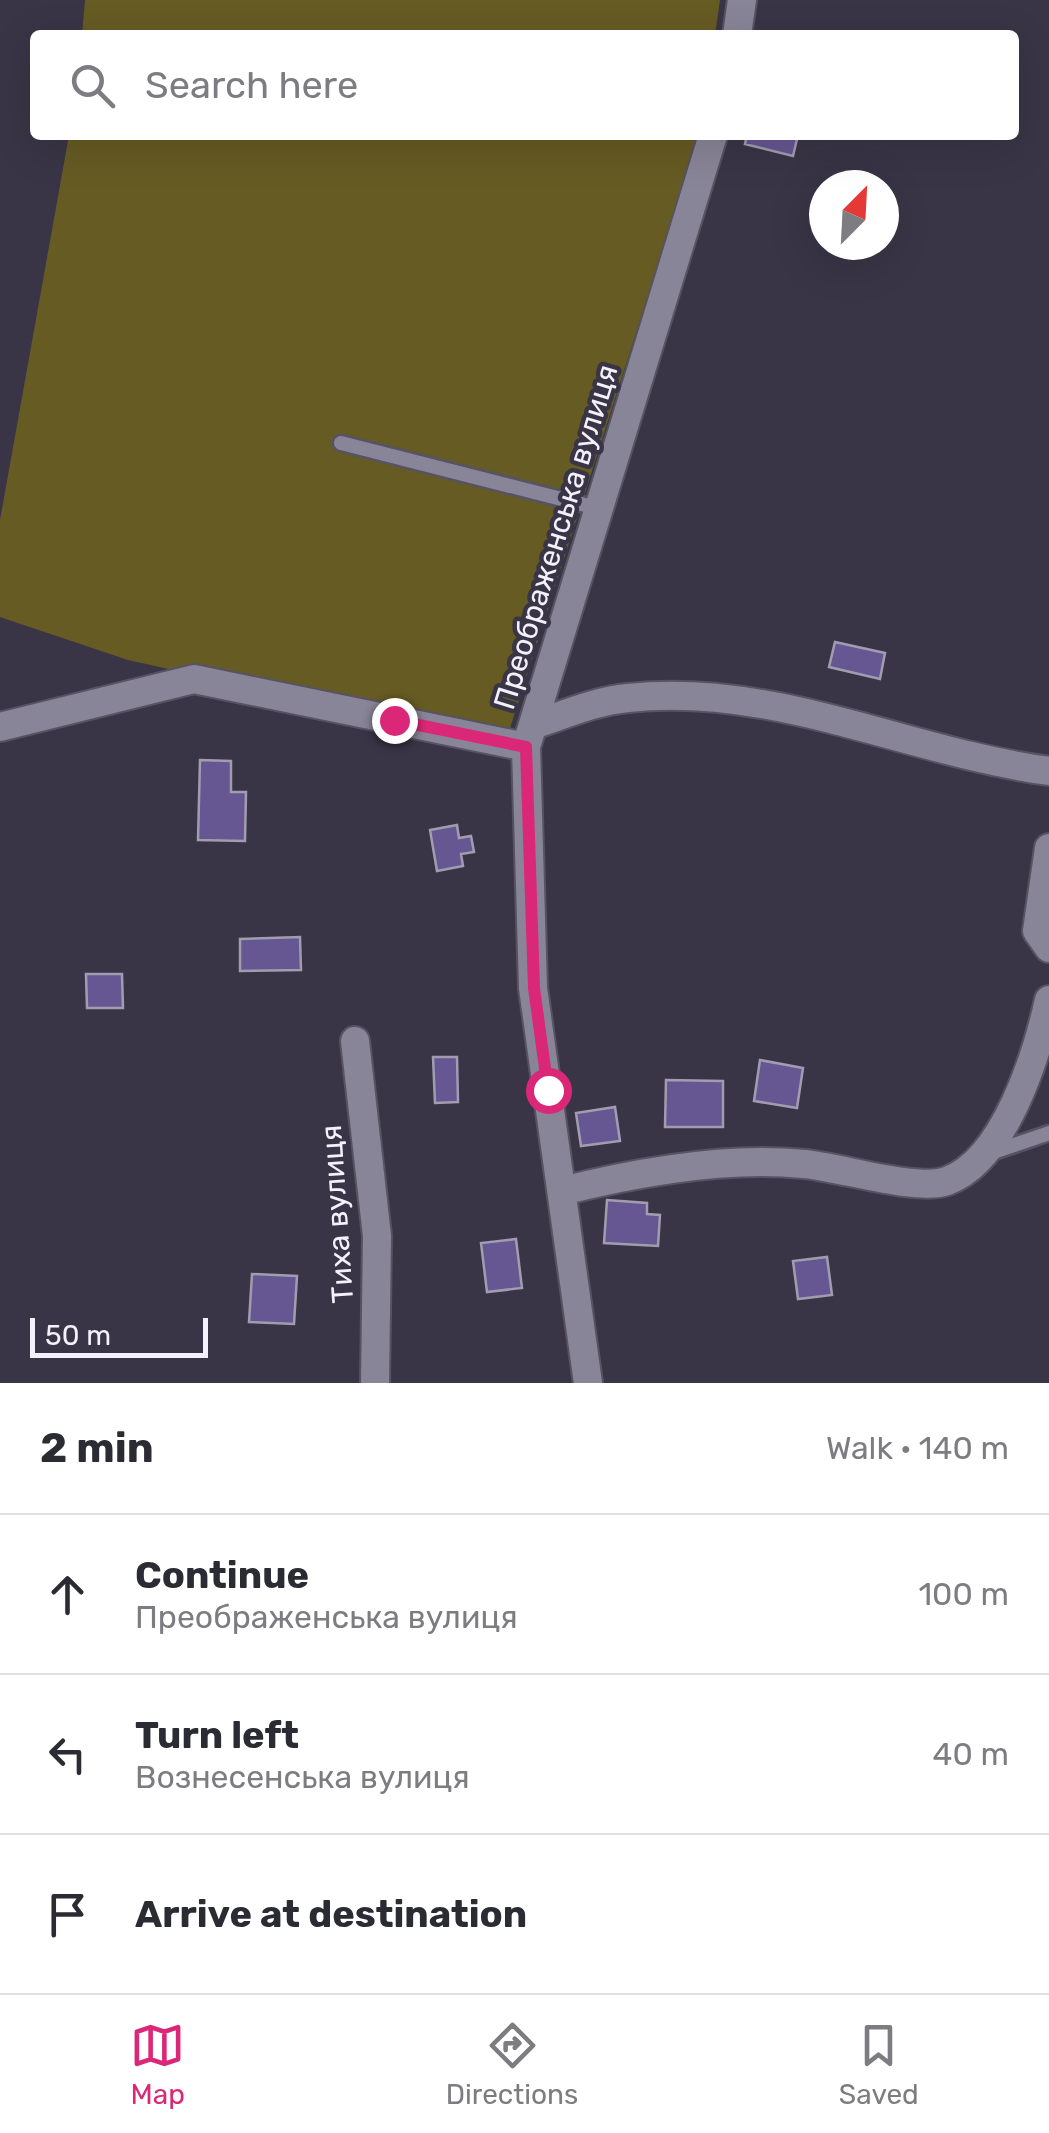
<!DOCTYPE html>
<meta charset="utf-8">
<style>
body{margin:0;font-family:Rubik,sans-serif;background:#f2f2f3;color:#2b2b33}
.compass{position:absolute;left:809px;top:170px;width:90px;height:90px;border-radius:50%;background:#fff;box-shadow:0 10px 40px #0002;rotate:24deg}
.scale{position:absolute;left:30px;bottom:25px;width:178px;box-sizing:border-box;padding-left:10px;border:5px solid #f3f1fc;border-top:0;font-size:28px;line-height:35px;white-space:nowrap;color:#f3f1fc;-webkit-text-stroke:8px #393546;paint-order:stroke}
.stop{position:absolute;width:30px;height:30px;margin:-22px;border:8px solid #db2777;border-radius:50%;background:#fff}
.stop.end{background:#db2777;border-color:#fff;box-shadow:0 2px 10px #0008}
.list{margin:0;padding:0;list-style:none}
h2{display:flex;justify-content:space-between;align-items:center;height:130px;margin:0;padding:0 40px;font-size:42px}
h2 small{font-size:32px;font-weight:400;color:#7c7c81}
.list li{display:grid;grid-template-columns:65px 1fr auto;gap:30px;align-items:center;box-sizing:border-box;height:160px;padding:0 40px;border-top:2px solid #e1e1e2}
.list b{display:block;font-size:38px;white-space:nowrap}
.list p{margin:0;font-size:32px;white-space:nowrap;color:#7c7c81}
.list em{font-size:32px;font-style:normal;color:#7c7c81}
.icon{flex:none;width:55px;height:55px;fill:none;stroke:currentColor;stroke-width:2;stroke-linecap:round;stroke-linejoin:round}
.map{position:relative;flex:none;width:1049px;height:1383px;overflow:hidden}
.search{position:absolute;background:#fff;box-shadow:0 10px 40px #0002;left:30px;right:30px;top:30px;height:110px;display:flex;align-items:center;gap:25px;box-sizing:border-box;padding:0 35px;border-radius:10px;color:#7c7c81;font-size:38px}
.sheet{height:610px;background:#fff}
nav{display:flex;justify-content:space-around;align-items:center;box-sizing:border-box;height:140px;border-top:2px solid #e1e1e2;background:#fff;font-size:28px;color:#7c7c81}
nav a{display:grid;justify-items:center;gap:5px}
nav .on{color:#db2777}
.map>svg:first-child{display:block}
</style>
<div class="map">
<svg width="1049" height="1383" viewBox="0 0 1049 1383">
<rect width="100%" height="100%" fill="#393546"/>
<path fill="#665b23" d="M85 0H720L715 35H82Z
M69 135H699L505 744 128 660 0 617V520Z"/>
<path fill="#665692" stroke="#a19db1" stroke-width="2.5" d="M747 135H798L793 156 745 144Z
M835 642 885 653 880 679 829 667Z
M200 760 231 761V792H246L245 841 198 840Z
M457 825 459 838 471 836 474 852 461 854 463 866 437 871 430 830Z
M300 937 301 970 240 971V939Z
M86 974H122L123 1008H87Z
M433 1057H457L458 1102 435 1103Z
M760 1060 803 1068 797 1108 754 1101Z
M666 1080 723 1081V1127H665Z
M615 1107 620 1141 581 1146 576 1113Z
M607 1200 647 1203V1214L660 1215 658 1246 604 1243Z
M516 1239 522 1288 487 1292 481 1243Z
M827 1257 832 1295 798 1299 793 1261Z
M252 1274 297 1276 294 1324 249 1322Z"/>
<g fill="none" stroke-linecap="round" stroke-linejoin="round">
<g stroke="#575362" stroke-width="19">
<path id="service" d="M341 443 597 508
M988 1154 1049 1133"/>
</g>
<g stroke="#575362" stroke-width="32">
<path id="minor" d="M737 35 742 0
M533 725C564 715 595 701 628 698 774 682 908 752 1049 771
M0 727 194 679 526 747
M1049 848 1037 931 1049 948
M355 1041 377 1236 375 1383
M562 1191C638 1172 726 1156 804 1164 840 1167 917 1192 947 1181 1005 1160 1037 1054 1049 1000
M588 1383 533 988 526 747 713 135"/>
</g>
<use href="#service" stroke="#898598" stroke-width="14"/>
<use href="#minor" stroke="#898598" stroke-width="28"/>
</g>
<g fill="none" stroke-linecap="round" stroke-linejoin="round">
<path stroke="#db2777" stroke-width="12" d="M394 720 526 747 534 988 548 1090"/>
</g>
<g text-anchor="middle" stroke-width="9" stroke-linejoin="round" paint-order="stroke">
<g font-size="30" fill="#f3f1fc" stroke="#393546">
<text transform="translate(556 537) rotate(-73)" y="10">Преображенська вулиця</text>
<text transform="translate(337 1214) rotate(-94)" y="10">Тиха вулиця</text>
</g>
</g>
</svg>
<svg class="compass" viewBox="-18 -18 36 36"><path d="M0-13l5 13h-10z" fill="#e53935"/><path d="M0 13l5-13h-10z" fill="#7c7c81"/></svg>
<div class="scale">50 m</div>
<div class="stop" style="left:548px;top:1090px"></div>
<div class="stop end" style="left:394px;top:720px"></div>
<div class="search"><svg class="icon" aria-label="search" viewBox="0 0 24 24"><circle cx="10" cy="10" r="6"/><path d="M15 15l6 6"/></svg>Search here</div>
</div>
<section class="sheet">
<h2>2 min<small>Walk · 140 m</small></h2>
<ul class="list">
<li><svg class="icon" aria-label="ahead" viewBox="0 0 24 24"><path d="M12 20V5M6 11l6-6 6 6"/></svg><div><b>Continue</b><p>Преображенська вулиця</p></div><em>100 m</em></li>
<li><svg class="icon" aria-label="left" viewBox="0 0 24 24"><path d="M17 20v-9H6M10 6l-5 5 5 5"/></svg><div><b>Turn left</b><p>Вознесенська вулиця</p></div><em>40 m</em></li>
<li><svg class="icon" aria-label="arrive" viewBox="0 0 24 24"><path d="M6 21V4h12l-3 4 3 4H6"/></svg><div><b>Arrive at destination</b></div></li>
</ul>
</section>
<nav>
<a class="on"><svg class="icon" aria-label="map" viewBox="0 0 24 24"><path d="M3 6l6-2 6 2 6-2v14l-6 2-6-2-6 2zM9 4v14M15 6v14"/></svg>Map</a>
<a><svg class="icon" aria-label="directions" viewBox="0 0 24 24"><path d="M12 3l9 9-9 9-9-9zM9 14v-3h6M13 9l2 2-2 2"/></svg>Directions</a>
<a><svg class="icon" aria-label="saved" viewBox="0 0 24 24"><path d="M7 4h10v16l-5-4-5 4z"/></svg>Saved</a>
</nav>
